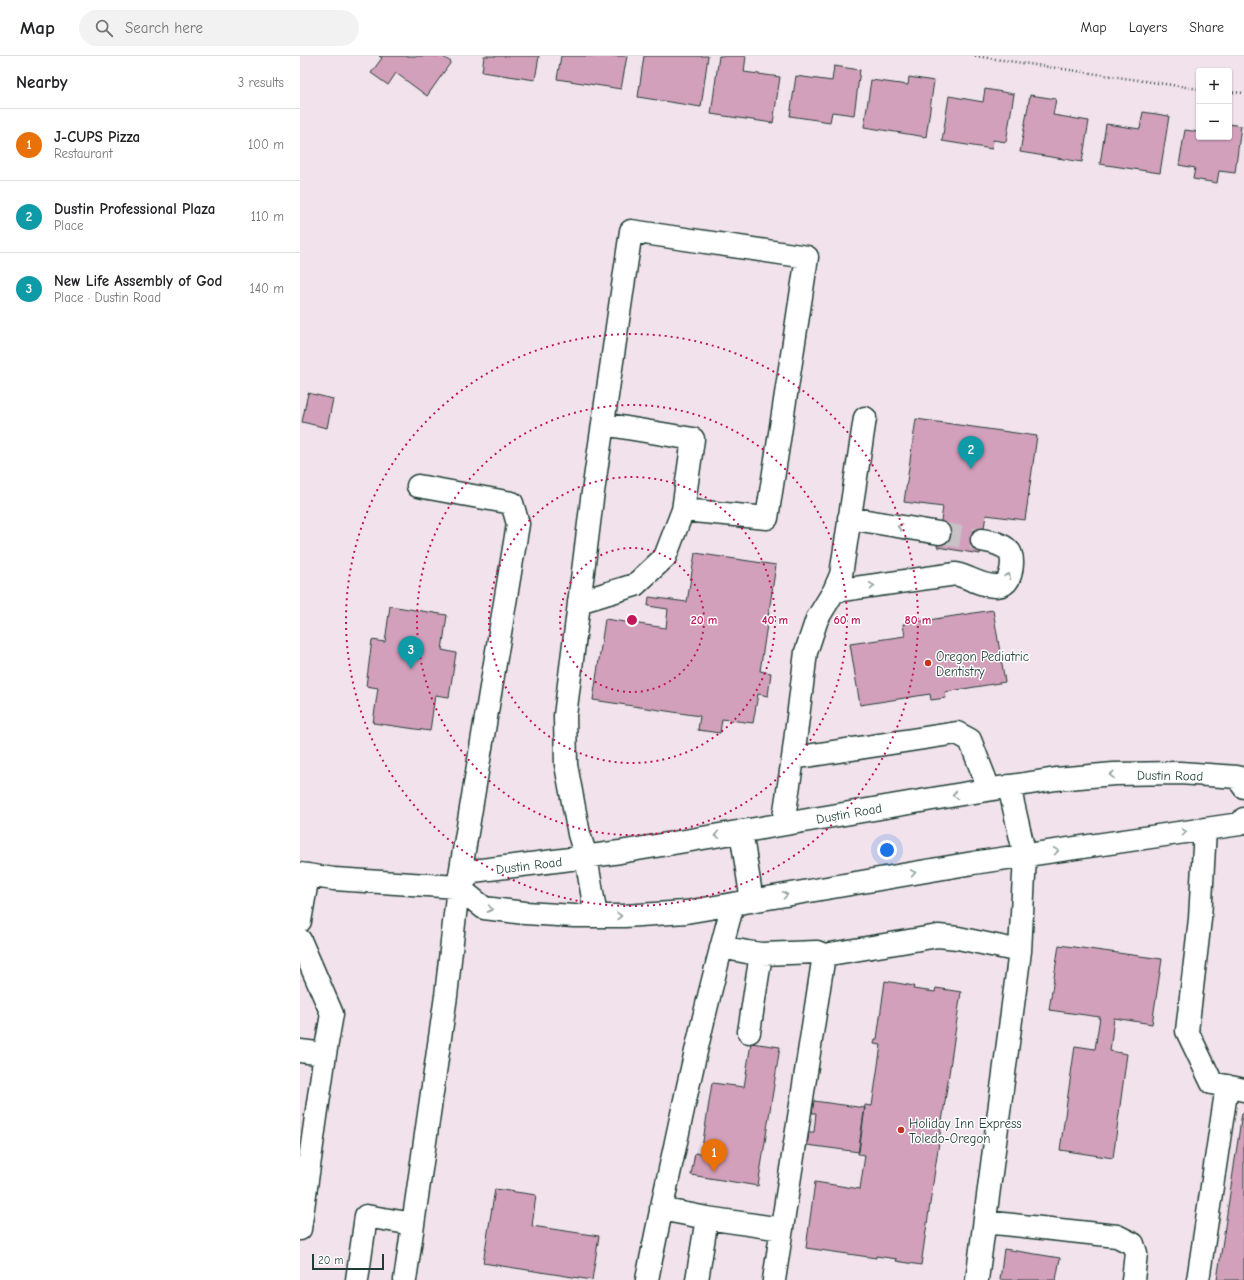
<!DOCTYPE html>
<meta charset="utf-8">
<style>
body{margin:0;font-family:"Comic Neue",sans-serif;background:#f2f2f2;color:#202124}
.controls{position:absolute;right:12px;top:12px;display:grid;overflow:hidden;border-radius:4px;box-shadow:0 1px 3px #0004}
.controls button{width:36px;height:36px;display:grid;place-items:center;padding:0;border:0;border-bottom:1px solid #e0e0e0;background:#fff;color:#202124;font:20px sans-serif}
.scale{position:absolute;left:12px;bottom:10px;width:72px;box-sizing:border-box;padding-left:4px;border:2px solid #1f3d34;border-top:0;font-size:11px;line-height:14px;white-space:nowrap;color:#1f3d34;-webkit-text-stroke:3px #fff;paint-order:stroke}
.you{position:absolute;left:587px;top:794px;width:14px;height:14px;margin:-10px;border:3px solid #fff;border-radius:50%;background:#1a73e8;box-shadow:0 0 0 6px #1a73e833}
.badge{display:grid;place-items:center;width:26px;height:26px;border-radius:50%;background:#db2777;color:#fff;font-size:13px;font-weight:700}
.pin{position:absolute;translate:-50% -33px;filter:drop-shadow(0 1px 2px #0008)}
.pin::after{content:'';position:absolute;top:21px;width:14px;height:12px;background:inherit;clip-path:polygon(0 0,100% 0,50% 100%)}
.list{margin:0;padding:0;list-style:none}
h2{display:flex;justify-content:space-between;align-items:center;height:52px;margin:0;padding:0 16px;font-size:17px}
h2 small{font-size:13px;font-weight:400;color:#757577}
.list li{display:grid;grid-template-columns:26px 1fr auto;gap:12px;align-items:center;box-sizing:border-box;height:72px;padding:0 16px;border-top:1px solid #e0e0e0}
.list b{display:block;font-size:15px;white-space:nowrap}
.list p{margin:0;font-size:13px;white-space:nowrap;color:#757577}
.list em{font-size:13px;font-style:normal;color:#757577}
.icon{flex:none;width:22px;height:22px;fill:none;stroke:currentColor;stroke-width:2;stroke-linecap:round;stroke-linejoin:round}
.map{position:relative;flex:none;width:944px;height:1224px;overflow:hidden}
header{display:flex;align-items:center;gap:24px;box-sizing:border-box;height:56px;padding:0 20px;background:#fff;border-bottom:1px solid #e0e0e0}
header strong{font-size:19px}
nav{display:flex;gap:22px;margin-inline-start:auto;font-size:14px}
.search{width:280px;height:36px;background:#f2f2f2;display:flex;align-items:center;gap:10px;box-sizing:border-box;padding:0 14px;border-radius:22px;color:#757577;font-size:15px}
main{display:flex}
aside{flex:1;background:#fff}
.map>svg:first-child{display:block}
</style>
<header>
<strong>Map</strong>
<div class="search"><svg class="icon" aria-label="search" viewBox="0 0 24 24"><circle cx="10" cy="10" r="6"/><path d="M15 15l6 6"/></svg>Search here</div>
<nav><a>Map</a><a>Layers</a><a>Share</a></nav>
</header>
<main>
<aside>
<h2>Nearby<small>3 results</small></h2>
<ul class="list">
<li><span class="badge" style="background:#e8710a">1</span><div><b>J-CUPS Pizza</b><p>Restaurant</p></div><em>100 m</em></li>
<li><span class="badge" style="background:#0f9aa8">2</span><div><b>Dustin Professional Plaza</b><p>Place</p></div><em>110 m</em></li>
<li><span class="badge" style="background:#0f9aa8">3</span><div><b>New Life Assembly of God</b><p>Place · Dustin Road</p></div><em>140 m</em></li>
</ul>
</aside>
<div class="map">
<svg width="944" height="1224" viewBox="0 0 944 1224">
<rect width="100%" height="100%" fill="#f2e2eb"/>
<filter id="ink" filterUnits="userSpaceOnUse"><feTurbulence type="fractalNoise" baseFrequency=".025" numOctaves="2"/><feDisplacementMap in="SourceGraphic" scale="8" xChannelSelector="R" yChannelSelector="G"/><feConvolveMatrix kernelMatrix="1 2 1 2 8 2 1 2 1" color-interpolation-filters="sRGB"/></filter>
<g filter="url(#ink)">
<path fill="#d3a0bc" stroke="#1f3d34" d="M79 0H142L151 6 127 40 96 17 88 29 71 17 82 2Z
M184 0H239L235 24 182 16Z
M261 0H327L321 33 257 23Z
M344 0H408L401 51 338 41Z
M419 0H446L444 16 480 21 473 67 411 58Z
M534 10 560 14 554 59 532 56 530 66 490 60 496 20 532 25Z
M609 21 634 25 626 81 564 71 571 24 608 29Z
M685 33 714 38 706 86 693 84 692 93 642 85 649 40 683 46Z
M730 39 756 43 753 59 789 65 782 106 720 96Z
M843 56 869 60 860 117 800 108 806 68 840 73Z
M929 68 941 70 935 117 919 115 917 127 893 123 895 112 879 109 885 74 899 76V81H929Z
M8 337 33 343 27 372 2 366Z
M616 363 737 380 725 464 686 459 680 498 637 491 643 451 604 446Z
M395 497 476 509 460 615 471 617 468 640 458 638 453 667 422 663 420 677 398 674 400 660 293 644 305 563 366 572 368 553 348 550 349 541 387 546Z
M90 550 147 559 142 594 156 597 149 641 135 639 130 675 73 667 78 632 66 630 72 584 85 586Z
M693 554 705 626 645 636 646 642 631 644 630 638 560 649 550 588 605 580 603 568Z
M759 889 862 903 852 968 814 962 810 995 827 998 813 1102 760 1094 775 990 795 993 800 961 749 954Z
M585 925 614 930 613 933 635 936 636 932 661 936 621 1209 596 1205 597 1203 576 1200V1202L506 1192 515 1126 560 1133 565 1099 558 1098 565 1049 572 1050 581 989 574 988 575 983H577Z
M451 987 480 991 458 1130 391 1119 395 1097 401 1098 412 1027 444 1031Z
M514 1045 565 1052 559 1096 507 1089 509 1076H514L516 1057H512Z
M942 1057H944V1224H917Z
M195 1133 236 1139 232 1170 299 1180 292 1224 183 1207Z
M704 1193 760 1202 756 1224H700Z"/>
<g fill="none" stroke-linecap="round" stroke-linejoin="round">
<path stroke="#c8c1c6" stroke-width="22" stroke-dasharray="22 11" stroke-linecap="butt" d="M639 477 682 484"/>
<g stroke="#1f3d34" stroke-width="25">
<path id="minor" d="M303 368 393 383 383 454
M549 462 639 477
M534 535 656 518C669 521 681 530 695 530 697 530 702 529 704 528 712 523 715 500 708 494 701 487 691 486 682 484
M279 546 335 529 365 501 383 454 467 462 507 201 331 175 292 443 265 660 266 709 279 778 286 801 296 860
M493 702 506 596 517 563 534 535 541 519 565 362
M483 768 493 702 657 677 670 684 689 733
M905 773 900 863 887 975 912 1027 944 1034
M441 775 452 845
M0 818 34 823 158 831 184 852 225 857 274 860H324L386 856 673 807 940 768 944 763
M158 831 173 815 263 804 320 796 668 737 756 723 814 718 880 717 937 721 944 731
M0 865 8 819
M0 884 32 958 25 998 0 1173
M421 891 447 896 461 898 517 896 524 899 474 1224
M524 899 638 880 658 882 720 895
M449 976 461 898
M0 995 25 998
M361 1153 407 1162 482 1173
M685 1166 817 1180 833 1188 836 1197 833 1224
M57 1224 66 1160 113 1168
M105 1224 146 940 158 831 218 468 212 447 118 430
M347 1224C357 1171 369 1119 380 1067 396 993 413 920 433 848
M397 1224 407 1162
M677 1224 720 895 725 800 709 730
M898 1224 927 1030"/>
</g>
<path stroke="#1f3d34" stroke-width="2.5" stroke-dasharray="1 3" stroke-linecap="butt" d="M675 0 899 33
M929 36 944 37"/>
<use href="#minor" stroke="#fff" stroke-width="22"/>
</g>
<defs><path id="oneway-chevron" d="M-2-3.5L2.5 0L-2 3.5" fill="none" stroke-width="1.6" stroke-linecap="round" stroke-linejoin="round"/></defs>
<g stroke="#8f9e9a">
<use href="#oneway-chevron" transform="translate(600 471) rotate(-170)"/>
<use href="#oneway-chevron" transform="translate(708 520) rotate(-66)"/>
<use href="#oneway-chevron" transform="translate(572 530) rotate(-8)"/>
<use href="#oneway-chevron" transform="translate(812 719) rotate(176)"/>
<use href="#oneway-chevron" transform="translate(655 739) rotate(170)"/>
<use href="#oneway-chevron" transform="translate(884 776) rotate(-8)"/>
<use href="#oneway-chevron" transform="translate(417 779) rotate(170)"/>
<use href="#oneway-chevron" transform="translate(756 795) rotate(-8)"/>
<use href="#oneway-chevron" transform="translate(613 817) rotate(-10)"/>
<use href="#oneway-chevron" transform="translate(485 839) rotate(-10)"/>
<use href="#oneway-chevron" transform="translate(190 853) rotate(11)"/>
<use href="#oneway-chevron" transform="translate(319 860) rotate(-1)"/>
</g>
</g>
<g fill="none" stroke="#c2185b" stroke-width="2" stroke-dasharray="2 4">
<circle cx="332" cy="564" r="72"/>
<circle cx="332" cy="564" r="143"/>
<circle cx="332" cy="564" r="215"/>
<circle cx="332" cy="564" r="286"/>
</g>
<g fill="#c8321e" stroke="#fff" stroke-width="1.5">
<circle cx="628" cy="607" r="4"/>
<circle cx="601" cy="1074" r="4"/>
</g>
<g text-anchor="middle" stroke-width="3" stroke-linejoin="round" paint-order="stroke">
<g font-size="13" fill="#1f3d34" stroke="#fff" text-anchor="start">
<text x="636" y="605">Oregon Pediatric<tspan x="636" dy="15">Dentistry</tspan></text>
<text x="609" y="1072">Holiday Inn Express<tspan x="609" dy="15">Toledo-Oregon</tspan></text>
</g>
<g font-size="13" fill="#1f3d34" stroke="#fff">
<text transform="translate(870 719) rotate(1)" y="5">Dustin Road</text>
<text transform="translate(549 757) rotate(-10)" y="5">Dustin Road</text>
<text transform="translate(229 809) rotate(-7)" y="5">Dustin Road</text>
</g>
</g>
<circle cx="332" cy="564" r="6" fill="#c2185b" stroke="#fff" stroke-width="2"/>
<g font-size="12" text-anchor="middle" font-weight="bold" fill="#c2185b" stroke="#fff" stroke-width="3" stroke-linejoin="round" paint-order="stroke">
<text x="404" y="568">20 m</text>
<text x="475" y="568">40 m</text>
<text x="547" y="568">60 m</text>
<text x="618" y="568">80 m</text>
</g>
</svg>
<div class="controls">
<button>+</button>
<button>−</button>
</div>
<div class="scale">20 m</div>
<div class="you"></div>
<div class="pin badge" style="left:414px;top:1116px;background:#e8710a">1</div>
<div class="pin badge" style="left:671px;top:413px;background:#0f9aa8">2</div>
<div class="pin badge" style="left:111px;top:613px;background:#0f9aa8">3</div>
</div>
</main>
